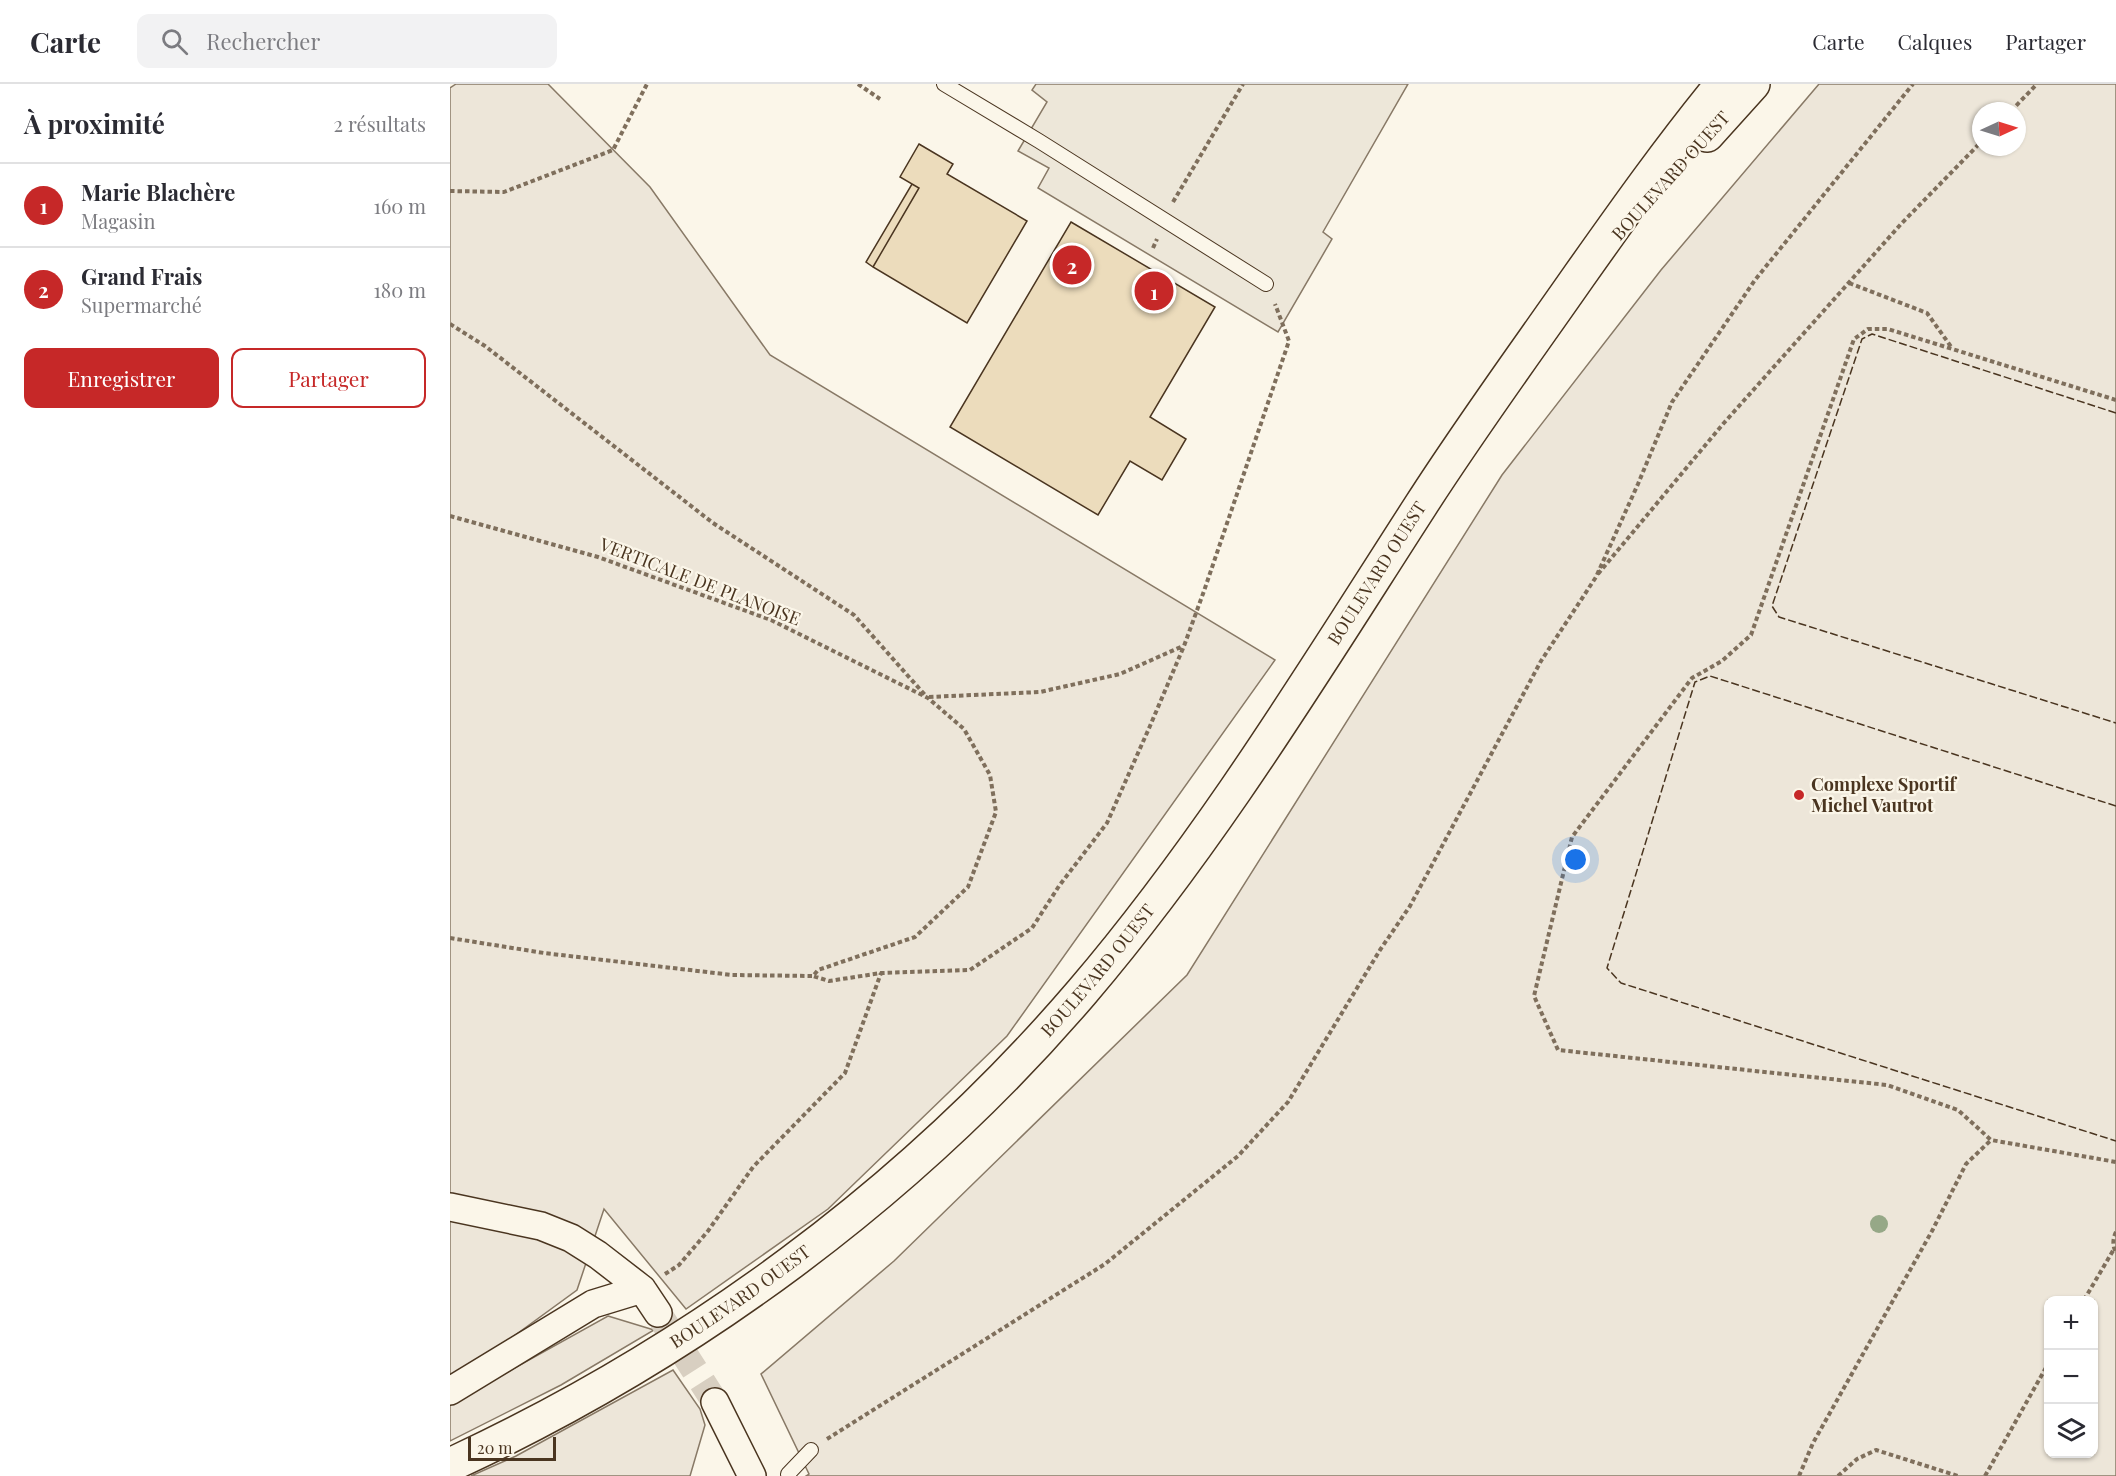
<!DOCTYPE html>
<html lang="fr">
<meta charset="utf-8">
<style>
body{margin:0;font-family:"Playfair Display",serif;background:#f2f2f3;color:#2b2b33}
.controls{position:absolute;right:18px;bottom:18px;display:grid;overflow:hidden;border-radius:12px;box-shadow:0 2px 4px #0004}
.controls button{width:54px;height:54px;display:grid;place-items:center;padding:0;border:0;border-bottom:2px solid #e1e1e2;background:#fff;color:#2b2b33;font:30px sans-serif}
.compass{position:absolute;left:1522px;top:18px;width:54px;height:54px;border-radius:50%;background:#fff;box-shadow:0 2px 4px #0004;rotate:86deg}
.scale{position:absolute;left:18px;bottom:15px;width:88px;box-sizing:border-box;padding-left:6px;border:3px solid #4a3520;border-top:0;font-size:16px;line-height:21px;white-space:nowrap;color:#4a3520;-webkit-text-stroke:4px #fbf6e9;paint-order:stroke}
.you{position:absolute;left:1126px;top:776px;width:21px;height:21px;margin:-15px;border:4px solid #fff;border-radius:50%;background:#1a73e8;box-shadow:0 0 0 9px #1a73e833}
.badge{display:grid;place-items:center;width:39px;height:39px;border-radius:50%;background:#c62828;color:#fff;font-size:20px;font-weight:700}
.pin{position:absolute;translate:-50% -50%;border:3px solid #fff;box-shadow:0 2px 6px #0006}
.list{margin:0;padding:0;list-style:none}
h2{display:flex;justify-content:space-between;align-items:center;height:78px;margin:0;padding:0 24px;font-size:26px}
h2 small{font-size:20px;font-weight:400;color:#7c7c81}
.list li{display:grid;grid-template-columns:39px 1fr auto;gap:18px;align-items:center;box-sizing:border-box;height:84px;padding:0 24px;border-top:2px solid #e1e1e2}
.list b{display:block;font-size:22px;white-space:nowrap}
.list p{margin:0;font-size:20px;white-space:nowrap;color:#7c7c81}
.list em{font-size:20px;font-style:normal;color:#7c7c81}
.actions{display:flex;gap:12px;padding:18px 24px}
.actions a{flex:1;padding:14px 0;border:2px solid #c62828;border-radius:12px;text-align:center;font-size:21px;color:#c62828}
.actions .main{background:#c62828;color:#fff}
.icon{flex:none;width:33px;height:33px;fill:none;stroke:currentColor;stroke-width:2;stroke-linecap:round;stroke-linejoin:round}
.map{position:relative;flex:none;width:1666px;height:1392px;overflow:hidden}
header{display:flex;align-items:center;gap:36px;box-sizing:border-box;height:84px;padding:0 30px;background:#fff;border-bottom:2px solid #e1e1e2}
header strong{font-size:28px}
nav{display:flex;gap:33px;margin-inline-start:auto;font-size:21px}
.search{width:420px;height:54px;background:#f2f2f3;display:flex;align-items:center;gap:15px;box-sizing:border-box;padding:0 21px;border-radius:12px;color:#7c7c81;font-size:22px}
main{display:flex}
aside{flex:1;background:#fff}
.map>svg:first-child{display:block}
</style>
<header>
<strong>Carte</strong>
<div class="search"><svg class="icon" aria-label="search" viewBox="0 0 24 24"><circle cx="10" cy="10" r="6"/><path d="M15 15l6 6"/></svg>Rechercher</div>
<nav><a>Carte</a><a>Calques</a><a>Partager</a></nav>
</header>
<main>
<aside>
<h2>À proximité<small>2 résultats</small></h2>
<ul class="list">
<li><span class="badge">1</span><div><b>Marie Blachère</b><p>Magasin</p></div><em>160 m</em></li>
<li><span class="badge">2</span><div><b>Grand Frais</b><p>Supermarché</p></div><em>180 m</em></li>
</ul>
<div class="actions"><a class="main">Enregistrer</a><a>Partager</a></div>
</aside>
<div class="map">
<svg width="1666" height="1392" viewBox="0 0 1666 1392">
<rect width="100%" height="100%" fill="#fbf6e9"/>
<path fill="#ede6d9" stroke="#887966" stroke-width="1.5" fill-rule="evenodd" d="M6 0H98L200 103 320 271 825 576 557 952 378 1125 236 1225 154 1125 127 1206 16 1287 0 1295V4Z
M1369 0H1666V1392H356L359 1390 311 1290 444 1177 737 891 1052 391 1211 186ZM1531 27H1567V63H1531ZM1598 1216H1644V1370H1598Z
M158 1232 204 1246 111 1301 0 1357V1320Z
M223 1286 250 1325 255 1341 240 1392H21L66 1372Z"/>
<path fill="#ede7d9" stroke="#887966" stroke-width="1.5" d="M586 0H958L873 148 882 155 828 248 588 104 599 84 568 67 597 18 582 6Z"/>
<path fill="#ecdcbc" stroke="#4a3520" stroke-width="1.5" d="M469 60 503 80 497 90 577 137 517 239 423 183 469 104 450 93Z
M462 100 469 104 423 183 416 178Z
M621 138 765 223 700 333 736 355 712 396 680 377 648 431 500 343Z"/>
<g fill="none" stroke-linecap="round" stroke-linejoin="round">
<path stroke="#d8cfc1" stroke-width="27" stroke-dasharray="27 14" stroke-linecap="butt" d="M208 1229 265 1318"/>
<g stroke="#4a3520" stroke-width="16">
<path id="lane" d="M494 0 589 57 816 200
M338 1390 361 1366"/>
</g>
<g stroke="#4a3520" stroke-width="30">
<path id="street" d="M0 1123 91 1142 121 1154 148 1171 192 1205 208 1229
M0 1307 143 1220 192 1205
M265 1318 302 1392"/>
</g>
<g stroke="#4a3520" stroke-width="36">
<g id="primary">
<path d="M1257 51 1303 0"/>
<path id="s1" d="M0 1381C240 1270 460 1109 632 908 761 757 864 587 971 421 1021 343 1076 268 1129 192 1175 127 1221 62 1272 0"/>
</g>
</g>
<path stroke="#7f6f5c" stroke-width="4" stroke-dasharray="4.5 3" stroke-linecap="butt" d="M408 0 430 15
M1561 27 1587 0
M0 107 54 108 163 66 197 0
M723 118 793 0
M703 164 707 155
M1399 199 1477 229 1502 264
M0 240 35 262 263 439 404 531 475 611
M1666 316 1438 245H1418L1404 255 1301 551 1272 577 1242 594 1122 753 1084 912 1108 966 1437 1001 1508 1026 1541 1056 1666 1078
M0 432 148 473 321 536 478 614 514 645 540 691 546 728 518 803 465 853 368 886 363 892 379 897 431 889 520 886 582 844 609 802 657 739 700 642 734 562 754 507 839 257 825 220
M1148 490 1273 340 1451 140 1531 58
M479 613 590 608 670 590 733 562
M0 854 94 869 282 891 363 892
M1666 1148C1663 1154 1662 1162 1666 1168
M215 1190 229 1181 258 1147 303 1083 395 989 431 889
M1634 1216 1664 1165
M377 1355 655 1180 788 1072 838 1018 930 866 960 822 1091 577 1146 493 1188 400 1222 318 1305 196 1463 0
M1349 1392 1363 1359 1482 1147 1516 1080 1541 1056
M1388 1392 1407 1375 1426 1366 1508 1392
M1535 1392 1598 1280"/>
<use href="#lane" stroke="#fbf6e9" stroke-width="14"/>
<use href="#street" stroke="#fbf6e9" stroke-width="27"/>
<use href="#primary" stroke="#fbf6e9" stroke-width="33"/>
<path stroke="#4a3520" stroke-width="1.5" stroke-dasharray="8 3" stroke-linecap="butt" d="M1666 329 1422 250 1412 255 1322 522 1329 533 1666 639
M1666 722 1260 592 1245 598 1157 884 1171 899 1666 1057"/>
</g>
<circle fill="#96a887" cx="1429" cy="1140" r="9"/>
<circle fill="#c62828" stroke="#fbf6e9" stroke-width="2" cx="1349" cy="711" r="6"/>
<g text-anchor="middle" stroke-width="4.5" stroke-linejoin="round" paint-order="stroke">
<g font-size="18" fill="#4a3520" stroke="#fbf6e9">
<text transform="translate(1221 92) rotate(-48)" y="6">BOULEVARD OUEST</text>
<text dy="6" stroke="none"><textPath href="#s1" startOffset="1308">BOULEVARD OUEST</textPath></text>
<text transform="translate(250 498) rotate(21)" y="6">VERTICALE DE PLANOISE</text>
<text dy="6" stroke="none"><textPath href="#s1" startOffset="822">BOULEVARD OUEST</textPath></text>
<text dy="6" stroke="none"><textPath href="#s1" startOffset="336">BOULEVARD OUEST</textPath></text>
</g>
<g font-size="18" font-weight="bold" fill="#4a3520" stroke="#fbf6e9" text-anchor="start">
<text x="1361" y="707">Complexe Sportif<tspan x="1361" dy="21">Michel Vautrot</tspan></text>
</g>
</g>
</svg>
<div class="controls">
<button>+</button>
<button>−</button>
<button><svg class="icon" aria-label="layers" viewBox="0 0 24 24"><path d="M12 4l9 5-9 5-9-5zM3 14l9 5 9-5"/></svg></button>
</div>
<svg class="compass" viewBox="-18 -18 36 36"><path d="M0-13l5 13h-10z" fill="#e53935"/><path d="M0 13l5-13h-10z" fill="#7c7c81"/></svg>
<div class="scale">20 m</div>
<div class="you"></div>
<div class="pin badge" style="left:704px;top:207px">1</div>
<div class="pin badge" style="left:622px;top:181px">2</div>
</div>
</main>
